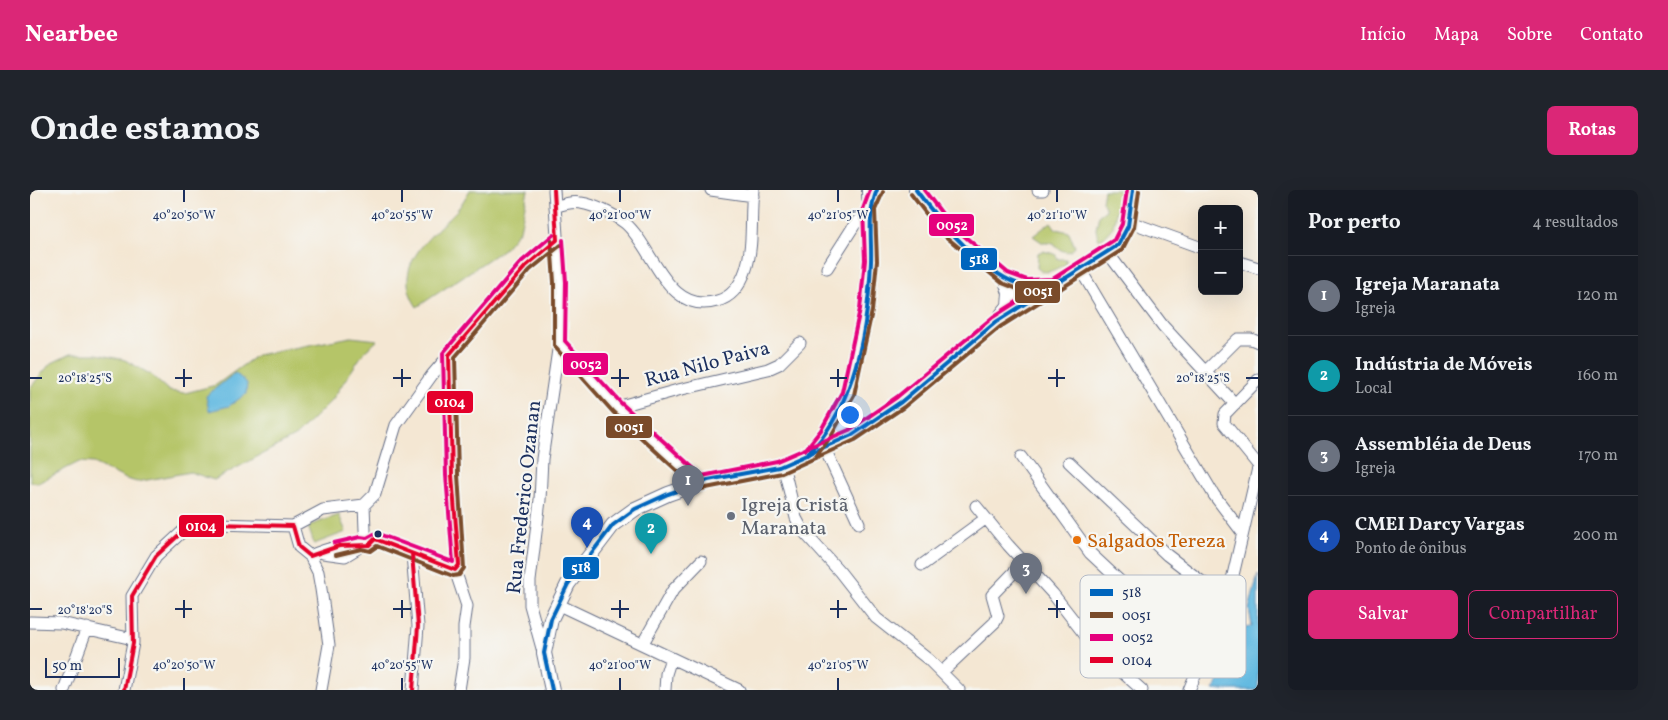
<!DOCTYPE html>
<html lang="pt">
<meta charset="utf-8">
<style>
body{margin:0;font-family:Vollkorn,serif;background:#20242c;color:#f1f3f6}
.controls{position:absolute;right:15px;top:15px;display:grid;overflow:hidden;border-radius:8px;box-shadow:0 5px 20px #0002}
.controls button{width:45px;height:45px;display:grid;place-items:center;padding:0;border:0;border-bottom:1px solid #363941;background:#171b24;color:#f1f3f6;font:25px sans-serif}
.scale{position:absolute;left:15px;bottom:12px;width:75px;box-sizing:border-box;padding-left:5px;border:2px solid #1b2f5e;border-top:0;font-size:14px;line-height:18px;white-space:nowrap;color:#1b2f5e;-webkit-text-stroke:4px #f6f6f2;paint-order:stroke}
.you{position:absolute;left:819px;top:224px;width:18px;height:18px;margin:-12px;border:4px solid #fff;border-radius:50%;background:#1a73e8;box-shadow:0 0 0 8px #1a73e833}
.badge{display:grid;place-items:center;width:32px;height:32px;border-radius:50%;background:#db2777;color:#fff;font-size:16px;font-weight:700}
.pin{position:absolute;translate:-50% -41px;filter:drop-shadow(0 1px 2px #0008)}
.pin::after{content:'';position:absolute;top:26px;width:18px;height:15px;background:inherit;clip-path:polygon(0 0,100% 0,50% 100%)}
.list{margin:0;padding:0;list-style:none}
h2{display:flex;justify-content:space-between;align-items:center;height:65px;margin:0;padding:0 20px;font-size:21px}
h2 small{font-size:16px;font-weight:400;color:#9ea1a6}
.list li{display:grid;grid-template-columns:32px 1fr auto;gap:15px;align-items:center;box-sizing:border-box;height:80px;padding:0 20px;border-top:1px solid #363941}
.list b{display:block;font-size:19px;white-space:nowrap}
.list p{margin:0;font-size:16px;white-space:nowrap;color:#9ea1a6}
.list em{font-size:16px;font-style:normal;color:#9ea1a6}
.actions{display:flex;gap:10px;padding:15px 20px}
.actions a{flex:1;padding:11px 0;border:1px solid #db2777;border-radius:8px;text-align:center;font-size:18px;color:#db2777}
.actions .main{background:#db2777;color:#fff}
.map{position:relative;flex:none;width:1228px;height:500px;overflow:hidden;border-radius:8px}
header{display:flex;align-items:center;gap:30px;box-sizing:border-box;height:70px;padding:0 25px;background:#db2777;color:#fff}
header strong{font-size:24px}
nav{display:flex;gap:28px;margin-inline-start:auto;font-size:18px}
.intro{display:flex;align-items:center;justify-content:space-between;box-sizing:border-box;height:120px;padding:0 30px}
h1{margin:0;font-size:35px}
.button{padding:12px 22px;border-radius:8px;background:#db2777;color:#fff;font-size:18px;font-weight:700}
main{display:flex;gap:30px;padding:0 30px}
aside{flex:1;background:#171b24;border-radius:8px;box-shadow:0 5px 20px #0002}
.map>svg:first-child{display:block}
</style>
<header>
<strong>Nearbee</strong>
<nav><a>Início</a><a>Mapa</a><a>Sobre</a><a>Contato</a></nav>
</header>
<div class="intro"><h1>Onde estamos</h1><a class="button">Rotas</a></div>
<main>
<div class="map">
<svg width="1228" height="500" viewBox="0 0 1228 500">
<rect width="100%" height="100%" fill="#f6f6f2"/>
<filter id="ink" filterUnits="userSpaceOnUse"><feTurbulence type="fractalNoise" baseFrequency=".02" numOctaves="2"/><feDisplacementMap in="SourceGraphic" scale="10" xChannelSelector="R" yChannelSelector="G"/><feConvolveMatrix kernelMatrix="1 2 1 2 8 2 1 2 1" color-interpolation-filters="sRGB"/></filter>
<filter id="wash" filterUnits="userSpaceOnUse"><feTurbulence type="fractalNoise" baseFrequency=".0096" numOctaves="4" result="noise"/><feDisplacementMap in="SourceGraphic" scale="20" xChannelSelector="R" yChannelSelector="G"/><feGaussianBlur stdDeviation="1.12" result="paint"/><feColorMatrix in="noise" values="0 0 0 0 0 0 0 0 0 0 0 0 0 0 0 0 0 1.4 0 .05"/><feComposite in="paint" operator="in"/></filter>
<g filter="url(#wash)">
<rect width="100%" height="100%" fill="#f4e7d3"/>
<path fill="#b5c568" stroke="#687a63" d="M440 0H498L490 40 474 59 387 117C359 76 402 46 427 20 432 14 436 6 440 0Z
M1074 0H1093L1091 15 1087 17 1083 37 1072 49H1068L1066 39 1069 25 1076 20 1072 11Z
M1021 32 1026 39 1039 42 1045 57C1038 66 1031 60 1024 56V53H1013L1003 46Z
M1013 61 1025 64 1028 69H1036V74C1026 78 1016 87 1007 78L1008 63Z
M321 147 348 150 334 162 302 210 266 246 184 290 160 282 107 292 96 289 63 273 49 272 8 293 0 292V198L20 174 40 164H67L95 170 120 184 139 201 155 203 186 195 227 165Z
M309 325 316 342 284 354 278 336Z"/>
<path fill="#64bae1" stroke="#4074a0" d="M205 183 217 193 216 204 199 216 179 221 176 206Z
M1228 385V500H1184L1205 450 1212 439 1222 436 1219 419Z"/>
</g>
<g filter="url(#ink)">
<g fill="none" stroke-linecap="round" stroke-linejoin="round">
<g stroke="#676f87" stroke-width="13">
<path id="minor" d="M681 0 723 6
M1008 0H1013
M525 17C533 14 542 11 551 13 564 15 585 25 595 33 623 56 637 126 687 111 703 107 711 94 716 79 724 55 720 25 723 0
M1100 32 1172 58
M1078 63 1133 136 1205 214
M1209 72 1228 78
M797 78 825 34 839 19
M1050 79 1184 305 1212 342
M975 88 996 96 1021 95
M972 128 1088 55C1101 39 1101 20 1103 0
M529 153 587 217 670 293
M419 165 422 285 429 375 425 380 437 416 434 437V468L429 500
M1176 181 1208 149H1221L1228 152
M1228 190 1195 224 1194 233 1228 275
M587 217 648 200 738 179 749 174 770 153
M795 259 829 333
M991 267 1060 363 1108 408 1176 459
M1039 272 1137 365 1197 411
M753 275 766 328 773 341 810 382 846 428 899 470 929 500
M946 316 978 355 1023 404 1066 459 1112 500
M263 336 293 320 334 315
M335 340 334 315 345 304 366 235 402 185 496 76 527 50
M345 349 425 380
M293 363 315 366 333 355
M382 364 388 436 383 500
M280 366C295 359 322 351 339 355L345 349
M892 375 955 329
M527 414 709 500
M0 432 31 433 103 449
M613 453 643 400 671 371
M513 462 500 415V391L510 310 512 269 529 153 530 92 524 0
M912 482 965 432 968 426 962 405 993 373
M34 500 57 438
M94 500 103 453 102 406 126 366 152 342 164 337 186 334 263 336 269 357 280 366 288 382 291 399 299 455 291 500
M635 500 636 484 641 468
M1159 500 1197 411 1228 278"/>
</g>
<g stroke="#676f87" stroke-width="16">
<path id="major" d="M814 249 811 240 836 120 841 70 839 0
M780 264 796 243 812 213
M522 500 514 463 521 429 538 394 583 335 605 319 638 304 678 290 749 277 822 245 871 212 966 132 979 116 980 103 975 88 915 38 886 0"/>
</g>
<use href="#minor" stroke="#fff" stroke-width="11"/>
<use href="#major" stroke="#fff" stroke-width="14"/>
<g stroke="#f6f6f2" stroke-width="8">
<path id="bus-1" d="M886 0C907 29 958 88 993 95 1007 98 1021 94 1034 88
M777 265C825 218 838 137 841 72 842 47 837 24 847 0
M522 500 514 463 521 429 538 394 583 335 605 319 638 304 678 290 749 277 822 245 871 212 966 132 1088 55 1098 36 1103 0"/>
</g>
<g stroke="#f6f6f2" stroke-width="8">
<path id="bus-2" d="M881 4 910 42 972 93 995 102 1023 101
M521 50 524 92V156L583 222 666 298 671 299 752 283 825 250 874 217 970 137 1092 60 1104 37 1109 1
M785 268 801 246 824 205 842 121 847 71 845 20 853 2
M306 365 331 359 340 361 347 356 423 386 429 385 434 378 428 285 425 167 500 80 531 55"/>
</g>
<g stroke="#f6f6f2" stroke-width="8">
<path id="bus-3" d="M894 0 920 34 978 83 997 90 1023 89
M533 50 536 92 535 151 591 213 672 286 747 271 819 240 867 207 963 127 1084 50 1092 34 1097 0
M775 260 791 240 812 202 830 119 835 70 833 19 840 0
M304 353 330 347 337 348 346 343 423 372 416 285 413 163 491 72 523 45"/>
</g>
<g stroke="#f6f6f2" stroke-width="8">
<path id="bus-4" d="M345 349 425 380 429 375 422 285 419 165 496 76 527 50 524 0
M382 364 388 436 383 500
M94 500 103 453 102 406 126 366 152 342 164 337 186 334 263 336 269 357 280 366 309 356 339 355 345 349"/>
</g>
<use href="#bus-1" stroke="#0065bd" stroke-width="4"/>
<use href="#bus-2" stroke="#7a4b2a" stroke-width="4"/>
<use href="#bus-3" stroke="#e5007d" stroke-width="4"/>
<use href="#bus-4" stroke="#e4002b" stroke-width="4"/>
</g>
</g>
<path fill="none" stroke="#1b2f5e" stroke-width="2" d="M154 0V12M372 0V12M590 0V12M808 0V12M1027 0V12M154 179V197M372 179V197M590 179V197M808 179V197M1027 179V197M0 188H12M145 188H162M363 188H381M581 188H599M800 188H817M1018 188H1035M1216 188H1228M154 410V428M372 410V428M590 410V428M808 410V428M1027 410V428M0 419H12M145 419H162M363 419H381M581 419H599M800 419H817M1018 419H1035M154 488V500M372 488V500M590 488V500M808 488V500"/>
<circle fill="#6b7280" stroke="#f6f6f2" stroke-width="2" cx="701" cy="326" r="5"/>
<circle fill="#1b2f5e" stroke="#f6f6f2" stroke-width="2" cx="348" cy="344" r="4.5"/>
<circle fill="#e8710a" stroke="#f6f6f2" stroke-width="2" cx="1047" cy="350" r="5"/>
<g text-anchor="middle" stroke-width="4.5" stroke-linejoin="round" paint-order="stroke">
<g font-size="20" fill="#1b2f5e" stroke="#f6f6f2">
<text transform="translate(677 173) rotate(-15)" y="7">Rua Nilo Paiva</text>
<text transform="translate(493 307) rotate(-84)" y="7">Rua Frederico Ozanan</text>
</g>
<g font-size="20" fill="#5b616d" stroke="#f6f6f2" text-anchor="start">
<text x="711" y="321">Igreja Cristã<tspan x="711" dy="23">Maranata</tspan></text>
</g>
<g font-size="20" fill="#c56008" stroke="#f6f6f2" text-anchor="start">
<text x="1057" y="357">Salgados Tereza</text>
</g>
</g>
<rect x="1050" y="385" width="166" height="103" rx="8" fill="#f6f6f2" stroke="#b4bac6" stroke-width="1"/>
<rect x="1060" y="399" width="23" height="7" fill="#0065bd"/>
<rect x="1060" y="422" width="23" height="6" fill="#7a4b2a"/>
<rect x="1060" y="444" width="23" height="7" fill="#e5007d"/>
<rect x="1060" y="467" width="23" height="6" fill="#e4002b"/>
<g font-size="14" fill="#1b2f5e">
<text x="1092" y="407">518</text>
<text x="1092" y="430">0051</text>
<text x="1092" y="452">0052</text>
<text x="1092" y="475">0104</text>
</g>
<g font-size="12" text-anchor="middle" fill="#1b2f5e" stroke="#f6f6f2" stroke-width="4.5" stroke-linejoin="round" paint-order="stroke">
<text x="154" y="29">40°20'50"W</text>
<text x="372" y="29">40°20'55"W</text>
<text x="590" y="29">40°21'00"W</text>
<text x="808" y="29">40°21'05"W</text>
<text x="1027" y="29">40°21'10"W</text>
<text x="1173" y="192">20°18'25"S</text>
<text x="55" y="192">20°18'25"S</text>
<text x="55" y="424">20°18'20"S</text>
<text x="154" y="479">40°20'50"W</text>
<text x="372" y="479">40°20'55"W</text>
<text x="590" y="479">40°21'00"W</text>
<text x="808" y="479">40°21'05"W</text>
</g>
<g stroke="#f6f6f2" stroke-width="2">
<rect x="898" y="23" width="47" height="24" rx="5" fill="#e5007d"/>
<rect x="930" y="57" width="38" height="24" rx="5" fill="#0065bd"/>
<rect x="984" y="90" width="47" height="24" rx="5" fill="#7a4b2a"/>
<rect x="532" y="162" width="47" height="24" rx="5" fill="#e5007d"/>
<rect x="396" y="200" width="48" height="24" rx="5" fill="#e4002b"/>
<rect x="575" y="225" width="48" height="24" rx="5" fill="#7a4b2a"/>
<rect x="148" y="324" width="47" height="24" rx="5" fill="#e4002b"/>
<rect x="532" y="366" width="38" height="24" rx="5" fill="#0065bd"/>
</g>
<g font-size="14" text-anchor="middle" font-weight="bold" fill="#fff">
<text x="922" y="40">0052</text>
<text x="949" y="74">518</text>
<text x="1008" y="106">0051</text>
<text x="556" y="179">0052</text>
<text x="420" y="217">0104</text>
<text x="599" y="242">0051</text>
<text x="171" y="341">0104</text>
<text x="551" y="382">518</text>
</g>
</svg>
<div class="controls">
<button>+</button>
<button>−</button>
</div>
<div class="scale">50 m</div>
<div class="you"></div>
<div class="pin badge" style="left:658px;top:316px;background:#6b7280">1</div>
<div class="pin badge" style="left:621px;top:364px;background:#0f9aa8">2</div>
<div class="pin badge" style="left:996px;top:404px;background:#6b7280">3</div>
<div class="pin badge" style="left:557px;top:358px;background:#1a4fb4">4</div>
</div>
<aside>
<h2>Por perto<small>4 resultados</small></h2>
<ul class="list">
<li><span class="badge" style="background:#6b7280">1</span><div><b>Igreja Maranata</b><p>Igreja</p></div><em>120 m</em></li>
<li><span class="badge" style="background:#0f9aa8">2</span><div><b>Indústria de Móveis</b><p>Local</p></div><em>160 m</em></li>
<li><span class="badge" style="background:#6b7280">3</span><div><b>Assembléia de Deus</b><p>Igreja</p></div><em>170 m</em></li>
<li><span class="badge" style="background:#1a4fb4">4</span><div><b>CMEI Darcy Vargas</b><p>Ponto de ônibus</p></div><em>200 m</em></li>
</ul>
<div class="actions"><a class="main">Salvar</a><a>Compartilhar</a></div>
</aside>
</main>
